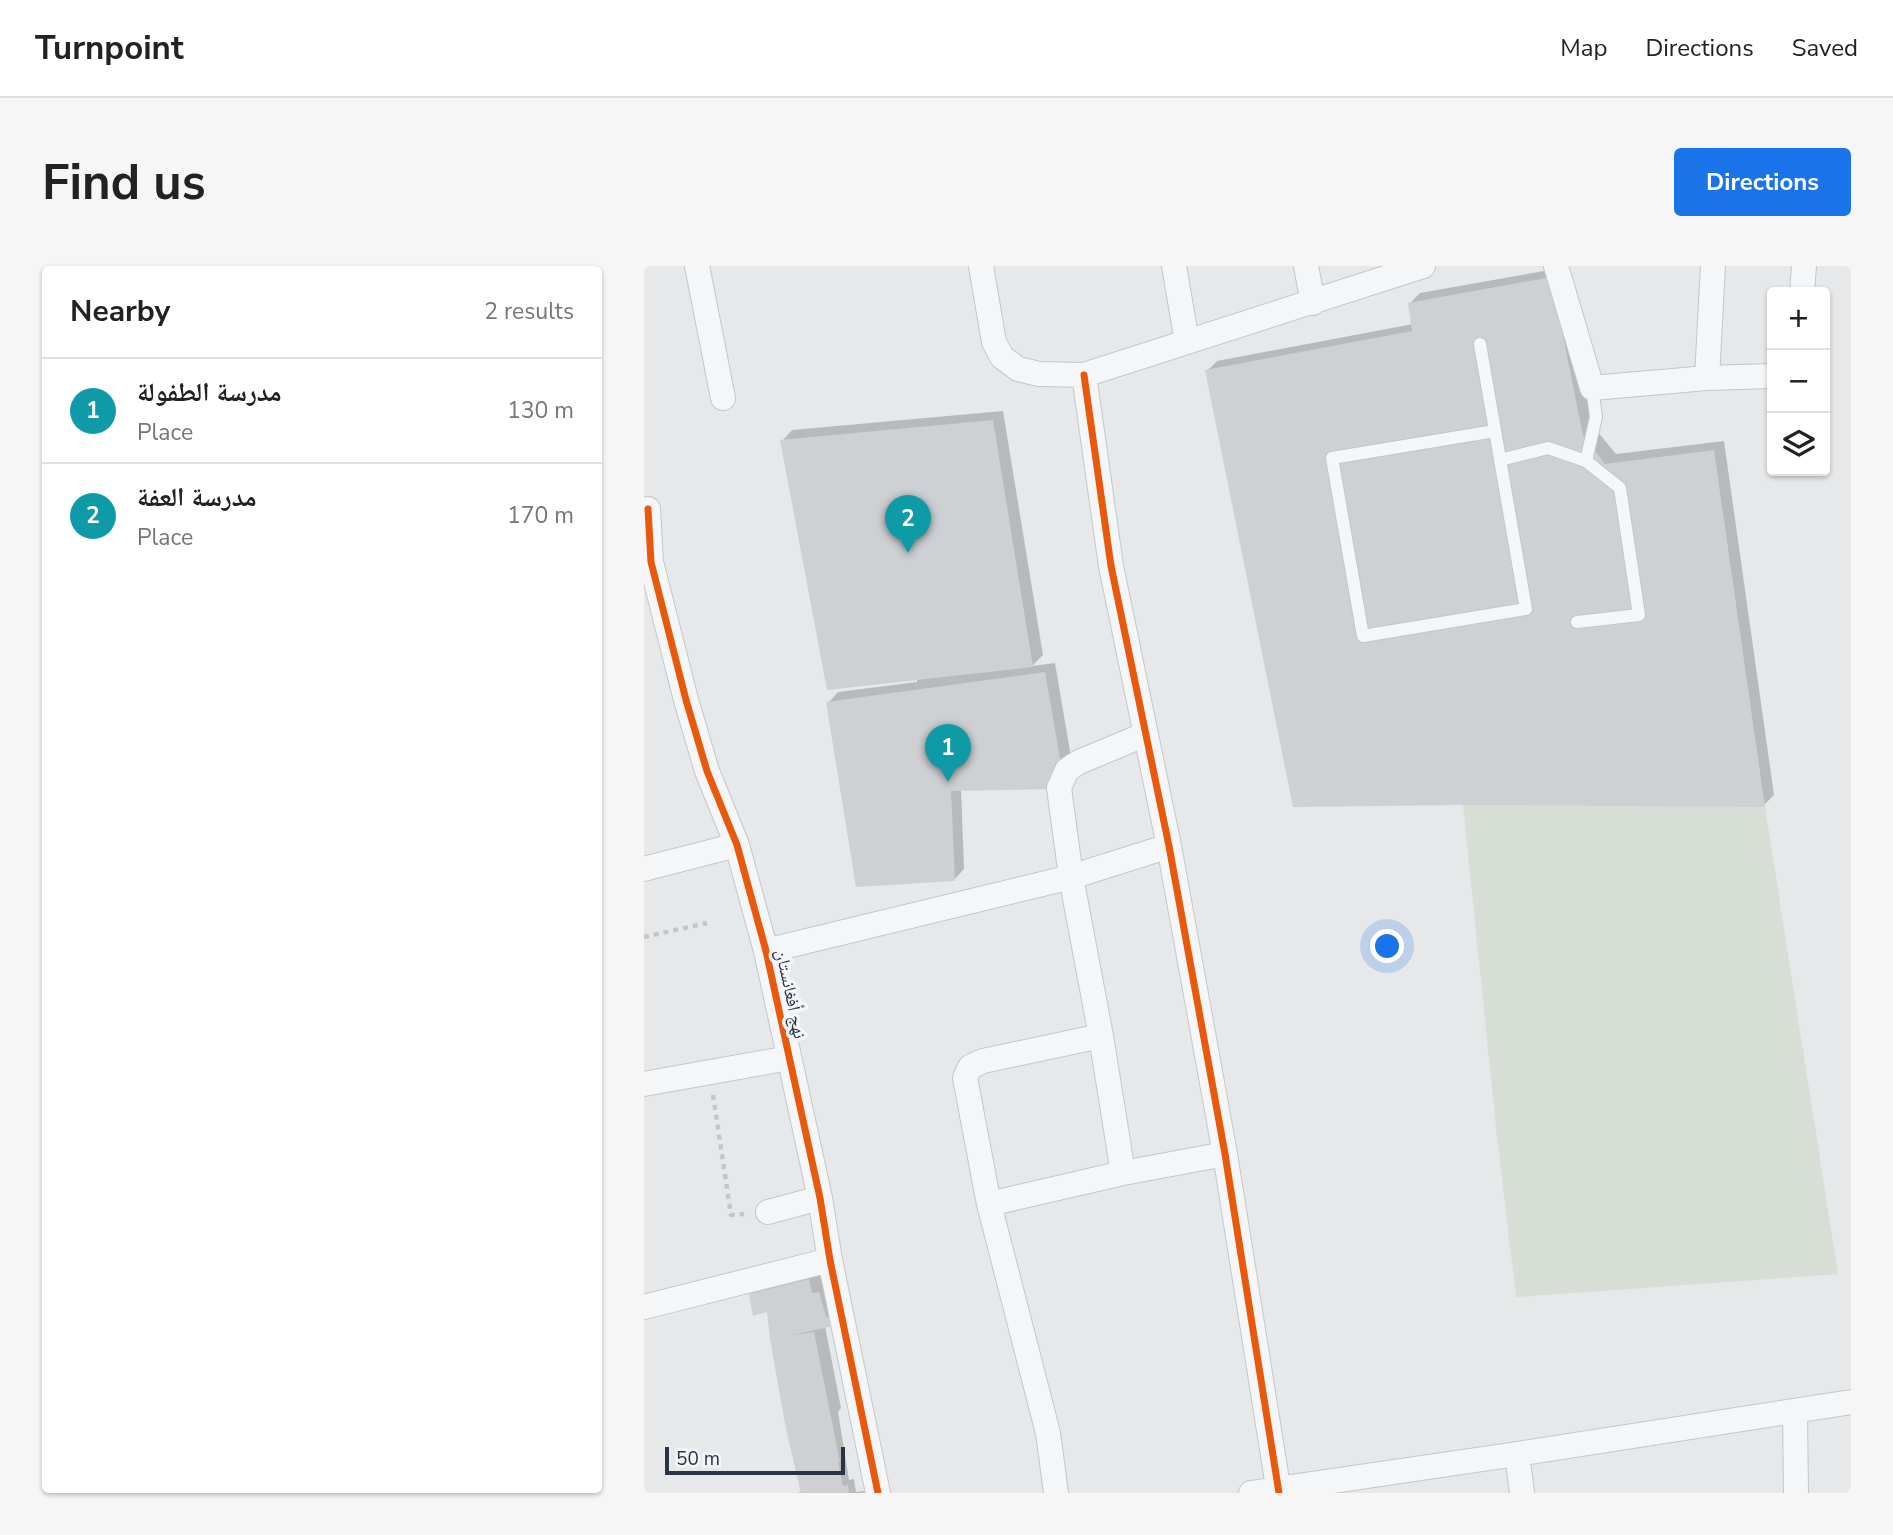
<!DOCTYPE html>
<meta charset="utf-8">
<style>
body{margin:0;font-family:"Nunito Sans","Noto Naskh Arabic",sans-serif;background:#f6f6f6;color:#222}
.controls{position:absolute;right:21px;top:21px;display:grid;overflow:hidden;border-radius:7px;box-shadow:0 2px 5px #0004}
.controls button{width:63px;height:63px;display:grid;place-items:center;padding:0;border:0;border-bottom:2px solid #e0e0e0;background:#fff;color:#222;font:35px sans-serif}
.scale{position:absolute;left:21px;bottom:18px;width:180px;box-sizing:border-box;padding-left:7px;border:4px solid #2b3445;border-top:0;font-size:19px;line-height:24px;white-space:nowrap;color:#2b3445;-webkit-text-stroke:5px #f4f6f9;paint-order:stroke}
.you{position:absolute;left:744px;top:681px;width:24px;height:24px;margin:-18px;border:5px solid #fff;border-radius:50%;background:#1a73e8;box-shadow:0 0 0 10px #1a73e833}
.badge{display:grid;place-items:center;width:46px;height:46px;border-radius:50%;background:#1a73e8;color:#fff;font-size:23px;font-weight:700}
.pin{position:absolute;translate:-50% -58px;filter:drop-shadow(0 2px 4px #0008)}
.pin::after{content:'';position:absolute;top:37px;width:24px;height:21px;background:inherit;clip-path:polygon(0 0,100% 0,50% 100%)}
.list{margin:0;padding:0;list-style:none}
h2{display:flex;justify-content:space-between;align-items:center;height:91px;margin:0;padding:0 28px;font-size:30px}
h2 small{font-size:23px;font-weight:400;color:#767676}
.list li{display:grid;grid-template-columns:46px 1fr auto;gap:21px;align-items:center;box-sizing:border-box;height:105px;padding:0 28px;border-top:2px solid #e0e0e0}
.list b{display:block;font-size:26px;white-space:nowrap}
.list p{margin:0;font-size:23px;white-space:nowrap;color:#767676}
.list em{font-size:23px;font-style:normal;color:#767676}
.icon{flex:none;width:38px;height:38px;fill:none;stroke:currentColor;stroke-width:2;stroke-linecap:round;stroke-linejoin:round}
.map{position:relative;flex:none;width:1207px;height:1227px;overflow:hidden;border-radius:7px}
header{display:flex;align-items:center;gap:42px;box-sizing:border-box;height:98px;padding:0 35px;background:#fff;border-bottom:2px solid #e0e0e0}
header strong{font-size:33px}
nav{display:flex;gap:38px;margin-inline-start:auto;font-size:24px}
.intro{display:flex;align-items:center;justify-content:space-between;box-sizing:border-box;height:168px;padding:0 42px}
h1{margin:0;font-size:49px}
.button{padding:18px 32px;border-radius:7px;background:#1a73e8;color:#fff;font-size:24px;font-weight:700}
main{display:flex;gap:42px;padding:0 42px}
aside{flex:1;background:#fff;border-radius:7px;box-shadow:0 2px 5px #0004}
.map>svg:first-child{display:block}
</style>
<header>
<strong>Turnpoint</strong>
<nav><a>Map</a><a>Directions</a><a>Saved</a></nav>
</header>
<div class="intro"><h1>Find us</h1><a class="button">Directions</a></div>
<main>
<aside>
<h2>Nearby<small>2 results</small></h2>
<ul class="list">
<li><span class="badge" style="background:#0f9aa8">1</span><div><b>مدرسة الطفولة</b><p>Place</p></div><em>130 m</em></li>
<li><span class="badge" style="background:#0f9aa8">2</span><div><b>مدرسة العفة</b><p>Place</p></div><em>170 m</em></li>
</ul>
</aside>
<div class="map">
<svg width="1207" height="1227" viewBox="0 0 1207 1227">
<rect width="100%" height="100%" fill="#e6e8ea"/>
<path fill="#d6ded6" d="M819 539 1121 541 1194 1008 872 1031 852 862Z"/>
<path fill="#0003" d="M917 2 948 159 972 188 1080 175 1130 529 1120 539 563 105 573 95 769 58 765 38 776 27Z
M359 145 399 389 388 400 411 397 428 497 317 523 320 603 310 614 184 437 194 426 273 416V412L138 175 148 164Z
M175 1004 178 1018 185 1017 192 1042 181 1060 197 1142 194 1146 205 1214 210 1213 212 1226 220 1225 221 1227H154L158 1225 125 1044 107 1028 117 1018Z"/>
<path fill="#ced0d3" d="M907 11 939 169 961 198 1070 184 1121 541 813 539 649 541 561 104 768 65 764 37Z
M349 154 389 401 183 424 136 174Z
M401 406 419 509 408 523 307 525 311 615 212 621 182 436Z
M165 1013 168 1027 175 1026 182 1051 192 1049 194 1059 144 1070 170 1066 196 1196H194L199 1220 204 1219 205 1227H157L142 1163 126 1073 123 1046 109 1050 105 1028Z"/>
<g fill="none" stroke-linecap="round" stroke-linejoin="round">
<g stroke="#c4c6c8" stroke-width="14">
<path id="lane" d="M836 78C851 166 866 254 882 343L719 370 688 192 851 165
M856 194 904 182 942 195 976 222 995 349 933 356
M942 195 952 151 948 122"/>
</g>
<g stroke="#c4c6c8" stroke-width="26">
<path id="street" d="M53 0 79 132
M337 0 350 76 358 91 374 103 395 108 440 109 779 0
M530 0 543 76
M662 0 669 37
M912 0 948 122 1063 112 1128 110
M1158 26 1160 0
M440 109 467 300 525 580 581 888 635 1227
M1063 112 1069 0
M4 243 7 296 42 434 63 505 93 579 122 685 176 932 186 994 234 1227
M0 603 93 579
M122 685 427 611 525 580
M0 818 145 792
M479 907 457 770 427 611 415 522 423 504 435 496 502 468
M345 938 479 907 581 888
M124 946 176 932
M0 1041 186 994
M1151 1146 1152 1227
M873 1188 878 1227
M412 1227 404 1167 345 938 321 812 326 801 339 795 457 770
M607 1227 873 1188 1207 1136"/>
</g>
<path stroke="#c5c6ca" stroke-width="4.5" stroke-dasharray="5 5" stroke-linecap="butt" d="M0 671 63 657
M69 829 87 949 100 948"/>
<use href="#lane" stroke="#f5f6f7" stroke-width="12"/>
<use href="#street" stroke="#f5f6f7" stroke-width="24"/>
<g stroke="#f4f6f9" stroke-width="11">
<path id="cycleway" d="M440 109 467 300 525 580 581 888 635 1227
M4 243 7 296 42 434 63 505 93 579 122 685 176 932 186 994 234 1227"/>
</g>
<use href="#cycleway" stroke="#e8590c" stroke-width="7"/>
</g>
<g text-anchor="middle" stroke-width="7" stroke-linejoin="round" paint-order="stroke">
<g font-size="18" fill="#2b3445" stroke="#f4f6f9">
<text transform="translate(147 728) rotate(78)" y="6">نهج أفغانستان</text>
</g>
</g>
</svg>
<div class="controls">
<button>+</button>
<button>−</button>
<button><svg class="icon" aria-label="layers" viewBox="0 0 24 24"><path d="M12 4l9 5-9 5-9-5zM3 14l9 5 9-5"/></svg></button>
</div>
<div class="scale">50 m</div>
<div class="you"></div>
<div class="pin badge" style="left:304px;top:516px;background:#0f9aa8">1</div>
<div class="pin badge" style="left:264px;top:287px;background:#0f9aa8">2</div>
</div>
</main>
